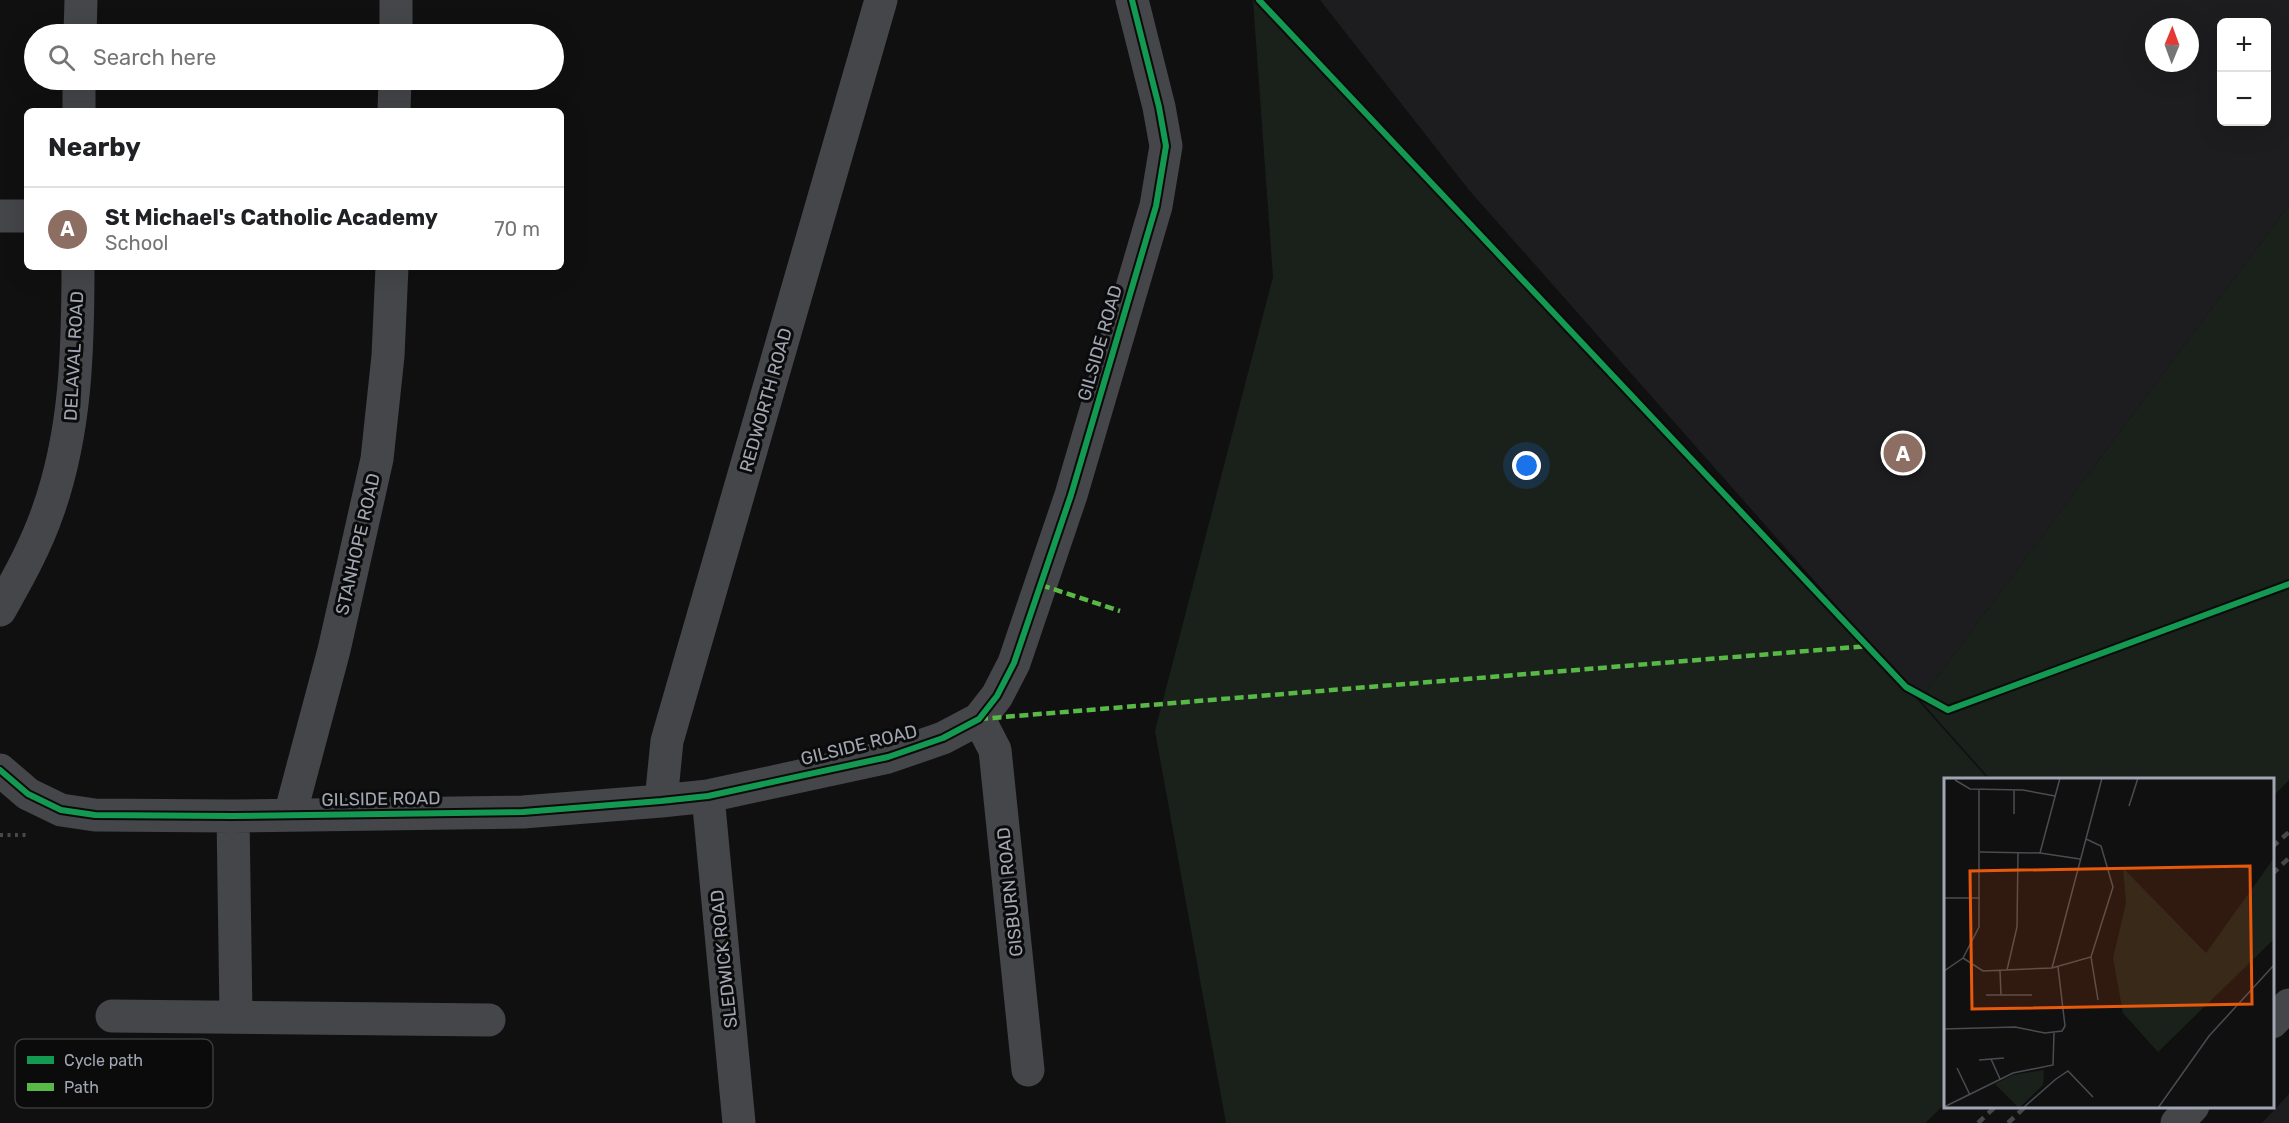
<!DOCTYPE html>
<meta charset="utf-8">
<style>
body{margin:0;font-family:Rubik,sans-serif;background:#f2f2f2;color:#202124}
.controls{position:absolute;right:18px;top:18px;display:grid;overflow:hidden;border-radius:9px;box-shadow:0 6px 24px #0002}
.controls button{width:54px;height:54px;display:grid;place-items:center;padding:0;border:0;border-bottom:2px solid #e0e0e0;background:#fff;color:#202124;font:30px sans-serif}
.compass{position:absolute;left:2145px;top:18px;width:54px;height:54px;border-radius:50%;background:#fff;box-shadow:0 6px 24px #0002;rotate:1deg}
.you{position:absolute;left:1527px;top:466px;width:21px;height:21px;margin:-15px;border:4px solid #fff;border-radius:50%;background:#1a73e8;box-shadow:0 0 0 9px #1a73e833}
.badge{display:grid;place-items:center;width:39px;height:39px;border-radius:50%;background:#6e727a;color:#fff;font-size:20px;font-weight:700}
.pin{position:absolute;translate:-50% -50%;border:3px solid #fff;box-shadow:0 2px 6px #0006}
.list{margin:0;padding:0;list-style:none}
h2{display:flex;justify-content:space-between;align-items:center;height:78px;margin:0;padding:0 24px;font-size:26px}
h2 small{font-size:20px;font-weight:400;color:#757577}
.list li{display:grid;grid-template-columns:39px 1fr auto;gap:18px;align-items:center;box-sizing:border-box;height:84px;padding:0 24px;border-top:2px solid #e0e0e0}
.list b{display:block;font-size:22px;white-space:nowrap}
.list p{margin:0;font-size:20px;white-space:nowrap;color:#757577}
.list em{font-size:20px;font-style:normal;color:#757577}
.icon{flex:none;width:33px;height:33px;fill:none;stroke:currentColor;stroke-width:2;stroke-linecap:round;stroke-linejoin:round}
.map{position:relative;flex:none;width:2289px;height:1123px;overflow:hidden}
.search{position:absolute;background:#fff;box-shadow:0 6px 24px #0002;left:24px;top:24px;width:540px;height:66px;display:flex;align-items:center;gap:15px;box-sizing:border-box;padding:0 21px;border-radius:33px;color:#757577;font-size:22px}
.panel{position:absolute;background:#fff;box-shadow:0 6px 24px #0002;left:24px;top:108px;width:540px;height:162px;border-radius:9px}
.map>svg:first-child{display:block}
</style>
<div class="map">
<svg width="2289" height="1123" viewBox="0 0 2289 1123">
<rect width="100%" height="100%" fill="#101011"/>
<path fill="#1d1d1f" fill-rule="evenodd" d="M1320 0H2289V205L1920 700 1469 190ZM2222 22H2266V122H2222ZM2154 27H2190V63H2154Z
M2289 1094V1123H2262Z"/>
<path fill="#1a211b" d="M1253 0H1259L1906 687 1988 779 1946 780 1945 1104 1925 1123H1226L1155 731 1273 277Z
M2289 205V780L2273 796 2272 780 1990 779 1920 700Z"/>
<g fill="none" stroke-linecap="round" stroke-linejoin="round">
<path stroke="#46484b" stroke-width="4" stroke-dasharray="3 4.5" stroke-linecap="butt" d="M0 835H29"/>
<path stroke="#454649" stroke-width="33" d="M80 34 81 0
M396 34V0
M79 111V80
M394 111 395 80
M0 216H27
M0 610C18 578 36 546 48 511 76 432 78 350 78 267
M979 719 995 750 1028 1070
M0 770 28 794 61 810 95 815 233 816 523 812 661 801 708 796 888 757 943 738 979 719 997 696 1014 663 1071 495 1156 206 1166 146 1159 107 1132 0
M708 796 739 1123
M661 801 667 741 881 0
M290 815 334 650 377 459 388 356 392 267
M233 816 236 1016
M112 1016 489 1020
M2272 1022 2289 1005
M2177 1123 2193 1106"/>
<path stroke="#45474a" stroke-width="4.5" stroke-dasharray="8 6" stroke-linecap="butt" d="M2272 847 2289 832
M2272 874 2289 858
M1978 1123 1996 1106
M2008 1123 2026 1106"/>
<path stroke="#58b947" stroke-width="4.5" stroke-dasharray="9 4.5" stroke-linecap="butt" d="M1041 585 1120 611
M979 719 1868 646"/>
<g stroke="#0b0b0c" stroke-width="10">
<path id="cycleway" d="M1259 0 1906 687 1948 710 2289 584
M0 770 28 794 61 810 95 815 233 816 523 812 661 801 708 796 888 757 943 738 979 719 997 696 1014 663 1071 495 1156 206 1166 146 1159 107 1132 0"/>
</g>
<use href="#cycleway" stroke="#139951" stroke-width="6"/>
</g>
<g text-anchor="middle" stroke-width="6" stroke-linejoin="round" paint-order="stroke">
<g font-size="18" fill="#a1a6b3" stroke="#0b0b0c">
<text transform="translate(1100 343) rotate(-74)" y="6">GILSIDE ROAD</text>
<text transform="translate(74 356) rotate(-87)" y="6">DELAVAL ROAD</text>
<text transform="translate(766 400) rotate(-74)" y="6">REDWORTH ROAD</text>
<text transform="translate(358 544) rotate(-77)" y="6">STANHOPE ROAD</text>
<text transform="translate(859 745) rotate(-14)" y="6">GILSIDE ROAD</text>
<text transform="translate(381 799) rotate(-1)" y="6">GILSIDE ROAD</text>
<text transform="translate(1010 892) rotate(-96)" y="6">GISBURN ROAD</text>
<text transform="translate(724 959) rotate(-96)" y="6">SLEDWICK ROAD</text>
</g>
</g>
<g transform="translate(1944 778)">
<rect width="330" height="330" fill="#101011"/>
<path d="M330 80V161L214 274 179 235 169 180 182 125 179 90 262 175ZM100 292 99 307 75 330 51 306 69 297Z" fill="#1a211b"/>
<path fill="none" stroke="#4a4c52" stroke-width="1.5" d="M11 2 26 11 79 12 111 18M70 12V36M185 28 194 0M36 74 96 75 136 81M96 75 116 0M0 120H36M147 179 154 222M19 180 39 193 108 190 147 179 169 109 157 68 142 61M108 190 158 0M63 192 73 149 74 74M0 193 19 180 35 149V12M56 193 57 217M42 217H88M0 251 71 249 101 255 118 253 121 248 114 189M47 281 56 301M35 282 60 280M13 290 26 317M112 301 124 293 149 319M0 329 69 295 109 287 110 255M79 330 112 301M214 330 265 258 330 187"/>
<path fill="#e8590c" fill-opacity="0.15" stroke="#e8590c" stroke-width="3" d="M306 88 308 226 28 231 26 93Z"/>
<rect width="330" height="330" fill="none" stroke="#a1a6b3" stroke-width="3"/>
</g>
<rect x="15" y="1039" width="198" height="69" rx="9" fill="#0b0b0c" stroke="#383a3e" stroke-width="1.5"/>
<rect x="27" y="1056" width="27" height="8" fill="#139951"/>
<rect x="27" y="1083" width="27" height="8" fill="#58b947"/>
<g font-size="16" fill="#a1a6b3">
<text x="64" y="1066">Cycle path</text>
<text x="64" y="1093">Path</text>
</g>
</svg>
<div class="controls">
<button>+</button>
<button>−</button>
</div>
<svg class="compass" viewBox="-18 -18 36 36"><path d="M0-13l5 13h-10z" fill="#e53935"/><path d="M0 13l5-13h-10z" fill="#757577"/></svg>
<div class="you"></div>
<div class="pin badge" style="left:1903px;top:453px;background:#8d6e63">A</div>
<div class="search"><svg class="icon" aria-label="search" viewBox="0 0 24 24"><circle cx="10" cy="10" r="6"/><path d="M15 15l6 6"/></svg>Search here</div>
<section class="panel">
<h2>Nearby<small></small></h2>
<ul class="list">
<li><span class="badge" style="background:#8d6e63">A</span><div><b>St Michael's Catholic Academy</b><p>School</p></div><em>70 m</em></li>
</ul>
</section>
</div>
